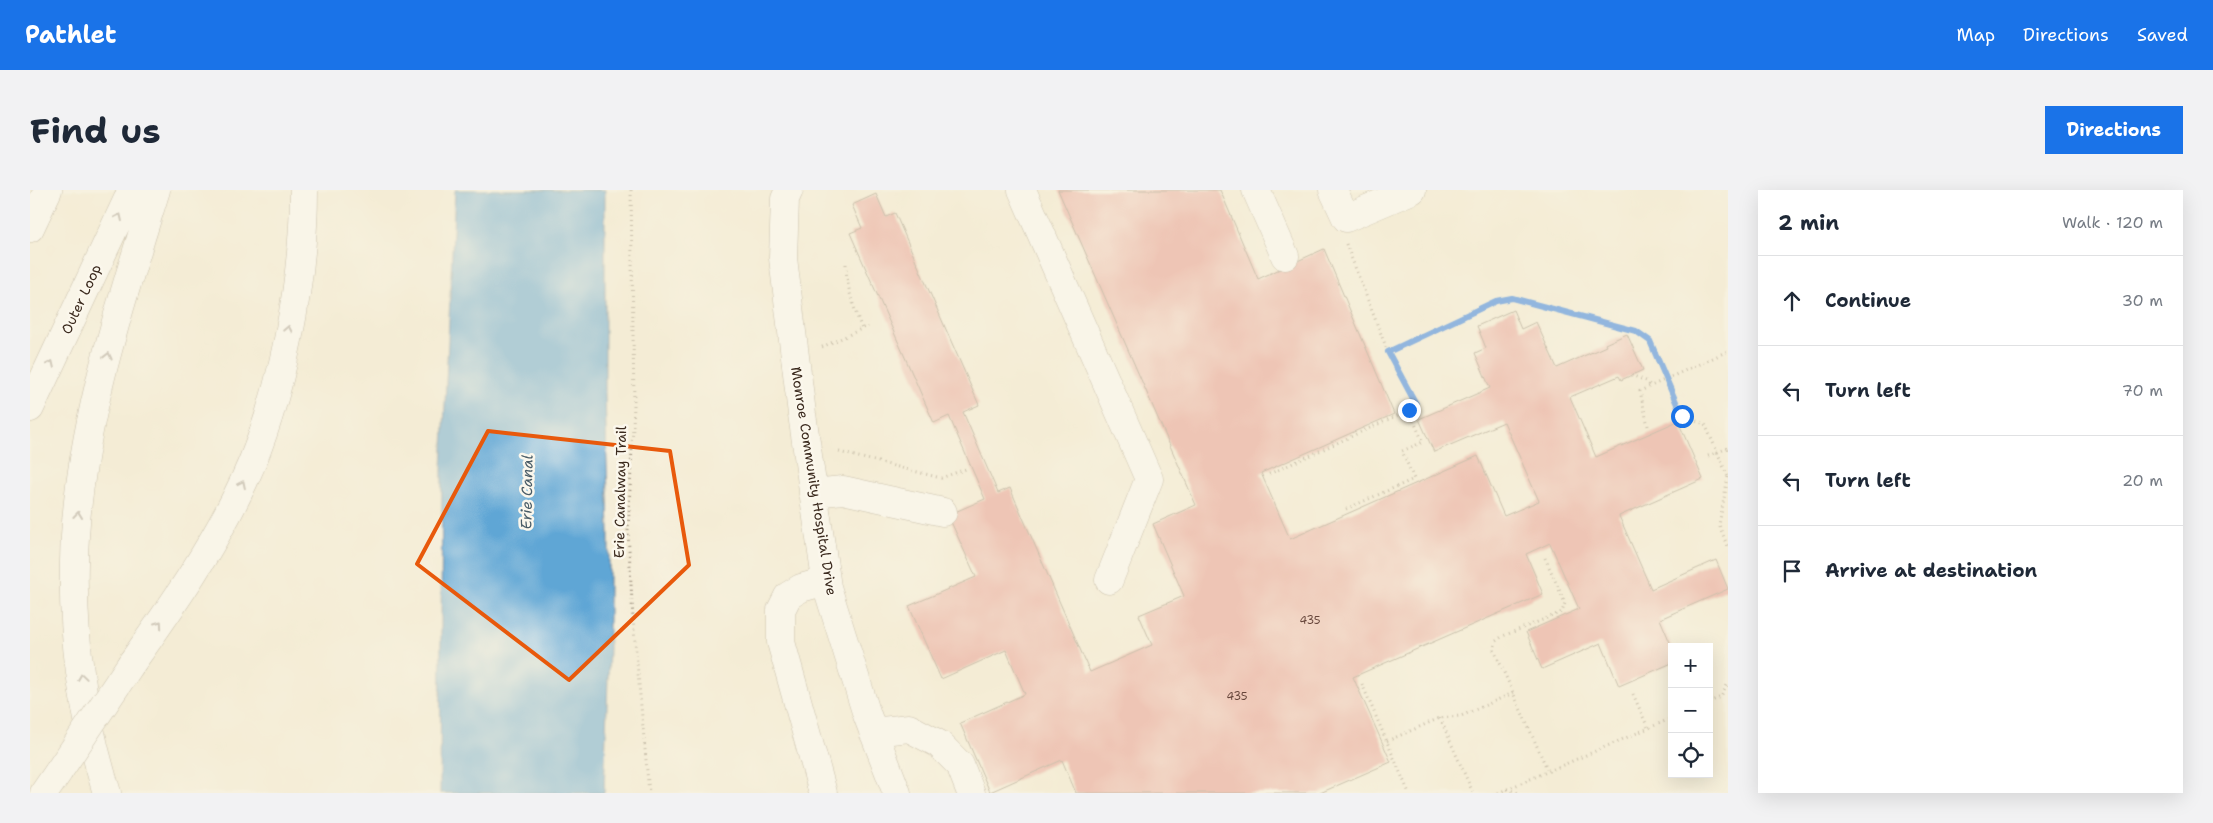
<!DOCTYPE html>
<meta charset="utf-8">
<style>
body{margin:0;font-family:"Shantell Sans",sans-serif;background:#f2f2f3;color:#1f2937}
.controls{position:absolute;right:15px;bottom:15px;display:grid;overflow:hidden;border-radius:0px;box-shadow:0 5px 20px #0002}
.controls button{width:45px;height:45px;display:grid;place-items:center;padding:0;border:0;border-bottom:1px solid #e0e1e3;background:#fff;color:#1f2937;font:25px sans-serif}
.stop{position:absolute;width:15px;height:15px;margin:-11px;border:4px solid #1a73e8;border-radius:50%;background:#fff}
.stop.end{background:#1a73e8;border-color:#fff;box-shadow:0 1px 5px #0008}
.list{margin:0;padding:0;list-style:none}
h2{display:flex;justify-content:space-between;align-items:center;height:65px;margin:0;padding:0 20px;font-size:21px}
h2 small{font-size:16px;font-weight:400;color:#747a83}
.list li{display:grid;grid-template-columns:32px 1fr auto;gap:15px;align-items:center;box-sizing:border-box;height:90px;padding:0 20px;border-top:1px solid #e0e1e3}
.list b{display:block;font-size:19px;white-space:nowrap}
.list em{font-size:16px;font-style:normal;color:#747a83}
.icon{flex:none;width:28px;height:28px;fill:none;stroke:currentColor;stroke-width:2;stroke-linecap:round;stroke-linejoin:round}
.map{position:relative;flex:none;width:1698px;height:603px;overflow:hidden;border-radius:0px}
header{display:flex;align-items:center;gap:30px;box-sizing:border-box;height:70px;padding:0 25px;background:#1a73e8;color:#fff}
header strong{font-size:24px}
nav{display:flex;gap:28px;margin-inline-start:auto;font-size:18px}
.intro{display:flex;align-items:center;justify-content:space-between;box-sizing:border-box;height:120px;padding:0 30px}
h1{margin:0;font-size:35px}
.button{padding:12px 22px;border-radius:0px;background:#1a73e8;color:#fff;font-size:18px;font-weight:700}
main{display:flex;gap:30px;padding:0 30px}
aside{flex:1;background:#fff;border-radius:0px;box-shadow:0 5px 20px #0002}
.map>svg:first-child{display:block}
</style>
<header>
<strong>Pathlet</strong>
<nav><a>Map</a><a>Directions</a><a>Saved</a></nav>
</header>
<div class="intro"><h1>Find us</h1><a class="button">Directions</a></div>
<main>
<div class="map">
<svg width="1698" height="603" viewBox="0 0 1698 603">
<rect width="100%" height="100%" fill="#fbf7ec"/>
<filter id="ink" filterUnits="userSpaceOnUse"><feTurbulence type="fractalNoise" baseFrequency=".02" numOctaves="2"/><feDisplacementMap in="SourceGraphic" scale="10" xChannelSelector="R" yChannelSelector="G"/><feConvolveMatrix kernelMatrix="1 2 1 2 8 2 1 2 1" color-interpolation-filters="sRGB"/></filter>
<filter id="wash" filterUnits="userSpaceOnUse"><feTurbulence type="fractalNoise" baseFrequency=".0096" numOctaves="4" result="noise"/><feDisplacementMap in="SourceGraphic" scale="20" xChannelSelector="R" yChannelSelector="G"/><feGaussianBlur stdDeviation="1.12" result="paint"/><feColorMatrix in="noise" values="0 0 0 0 0 0 0 0 0 0 0 0 0 0 0 0 0 1.4 0 .05"/><feComposite in="paint" operator="in"/></filter>
<g filter="url(#wash)">
<rect width="100%" height="100%" fill="#f4ecd5"/>
<path fill="#5ea6d5" stroke="#4c687a" d="M425 0H575V203L579 342V459L574 603H410L412 279Z"/>
<g id="blocks">
<path fill="#e7968f" d="M1028 0H1190L1228 89 1294 59 1364 224 1231 283 1260 349 1448 266 1474 326 1509 311 1474 232 1404 262 1389 229 1460 198 1445 163 1456 158 1447 136 1483 120 1491 139 1506 132 1527 178 1576 156 1575 154 1597 144 1613 180 1591 190 1589 186 1540 207 1566 267 1648 231 1673 289 1589 326 1621 399 1686 370 1698 399 1630 429 1642 457V473L1589 496 1571 453 1512 479 1496 442 1549 419 1520 353 1496 364 1513 404 1323 487 1361 572 1290 603H1046L1032 570 960 602 930 533 995 504 976 460 911 489 879 416 946 387 918 325 955 309 919 226 904 233 820 43 832 38 822 15 846 4 856 27 865 23 949 215 933 222 968 303 980 298 1060 482 1122 455 1109 425 1154 406 1123 334 1166 315Z"/>
</g>
</g>
<g filter="url(#ink)">
<use href="#blocks" fill-opacity="0" stroke="#988b7a" stroke-width="1"/>
<g fill="none" stroke-linecap="round" stroke-linejoin="round">
<g stroke="#988b7a" stroke-width="29">
<path id="minor" d="M759 0 755 9 753 68 772 224 797 397 837 525 867 603
M992 0 1119 289 1079 390
M1226 0 1255 66
M1303 0 1316 28 1382 0
M783 303 813 300 913 322
M843 542 879 538 909 554 930 575 941 603
M793 603 751 452V420L758 406 771 398 796 391"/>
</g>
<g stroke="#988b7a" stroke-width="29">
<path id="highway" d="M0 38 18 0
M0 218 102 0
M101 474C143 415 184 356 214 291 252 209 274 90 274 0
M14 603 29 581
M77 603C54 529 42 449 44 372 46 247 89 118 126 0"/>
</g>
<path stroke="#988b7a" stroke-width="3" stroke-dasharray="1 4" stroke-linecap="butt" d="M601 0 604 215 598 341 603 429 619 603
M1316 54 1358 162
M816 74C816 95 824 119 832 139
M792 157 838 136
M1601 185 1616 191 1622 197
M1618 236 1610 201 1698 161
M809 262 911 288 936 279
M1678 266 1698 258
M1239 284 1379 220 1386 214 1358 162 1466 111 1482 108 1606 141 1620 151 1652 226 1675 234 1698 287
M1698 287 1689 335 1698 357
M1316 319 1384 289 1372 261 1393 252 1379 220
M1515 368 1535 413 1532 422 1473 446 1466 451 1464 460 1518 581
M1332 494 1379 603
M1603 504 1618 538
M1679 512 1691 507 1698 493
M1410 528 1443 603
M1357 551 1410 528 1431 526 1483 503
M1477 599 1489 603
M1468 603 1642 528"/>
<use href="#minor" stroke="#fff" stroke-width="28"/>
<use href="#highway" stroke="#fff" stroke-width="28"/>
<g stroke="#988b7a" stroke-width="29" stroke-linecap="butt">
<path id="highway-bridge" d="M29 581 101 474"/>
</g>
<use href="#highway-bridge" stroke="#fff" stroke-width="28"/>
</g>
<defs><path id="oneway-chevron" d="M-2-3.5L2.5 0L-2 3.5" fill="none" stroke-width="1.6" stroke-linecap="round" stroke-linejoin="round" transform="scale(1.25)"/></defs>
<g stroke="#a79f9a">
<use href="#oneway-chevron" transform="translate(89 27) rotate(-65)"/>
<use href="#oneway-chevron" transform="translate(258 139) rotate(-79)"/>
<use href="#oneway-chevron" transform="translate(78 166) rotate(-76)"/>
<use href="#oneway-chevron" transform="translate(21 174) rotate(-65)"/>
<use href="#oneway-chevron" transform="translate(212 294) rotate(-64)"/>
<use href="#oneway-chevron" transform="translate(48 325) rotate(-84)"/>
<use href="#oneway-chevron" transform="translate(129 434) rotate(-55)"/>
<use href="#oneway-chevron" transform="translate(52 487) rotate(-98)"/>
</g>
</g>
<g fill="none" stroke-linecap="round" stroke-linejoin="round" filter="url(#ink)">
<path stroke="#1a73e8" stroke-width="6" d="M1379 220 1386 214 1358 162 1466 111 1482 108 1606 141 1620 151 1652 226"/>
</g>
<path d="M0 0H1698V603H0ZM458 241 640 261 659 375 539 490 387 374Z" fill="#f4ecd5" fill-opacity=".55" fill-rule="evenodd"/>
<path fill="none" stroke="#e8590c" stroke-width="4" stroke-linejoin="round" d="M458 241 640 261 659 375 539 490 387 374Z"/>
<g text-anchor="middle" stroke-width="5" stroke-linejoin="round" paint-order="stroke">
<g font-size="11" fill="#66453a">
<text x="1280" y="434">435</text>
<text x="1207" y="510">435</text>
</g>
<g font-size="14" fill="#3b2a1e" stroke="#fbf7ec">
<text transform="translate(51 109) rotate(-65)" y="5">Outer Loop</text>
<text transform="translate(784 291) rotate(81)" y="5">Monroe Community Hospital Drive</text>
<text transform="translate(590 302) rotate(-89)" y="5">Erie Canalway Trail</text>
</g>
<g font-size="15" font-style="italic" fill="#495c67" stroke="#fbf7ec">
<text transform="translate(497 302) rotate(-89)" y="5">Erie Canal</text>
</g>
</g>
</svg>
<div class="controls">
<button>+</button>
<button>−</button>
<button><svg class="icon" aria-label="locate" viewBox="0 0 24 24"><circle cx="12" cy="12" r="6"/><path d="M12 2v4M12 18v4M2 12h4M18 12h4"/></svg></button>
</div>
<div class="stop" style="left:1652px;top:226px"></div>
<div class="stop end" style="left:1379px;top:220px"></div>
</div>
<aside>
<h2>2 min<small>Walk · 120 m</small></h2>
<ul class="list">
<li><svg class="icon" aria-label="ahead" viewBox="0 0 24 24"><path d="M12 20V5M6 11l6-6 6 6"/></svg><div><b>Continue</b></div><em>30 m</em></li>
<li><svg class="icon" aria-label="left" viewBox="0 0 24 24"><path d="M17 20v-9H6M10 6l-5 5 5 5"/></svg><div><b>Turn left</b></div><em>70 m</em></li>
<li><svg class="icon" aria-label="left" viewBox="0 0 24 24"><path d="M17 20v-9H6M10 6l-5 5 5 5"/></svg><div><b>Turn left</b></div><em>20 m</em></li>
<li><svg class="icon" aria-label="arrive" viewBox="0 0 24 24"><path d="M6 21V4h12l-3 4 3 4H6"/></svg><div><b>Arrive at destination</b></div></li>
</ul>
</aside>
</main>
